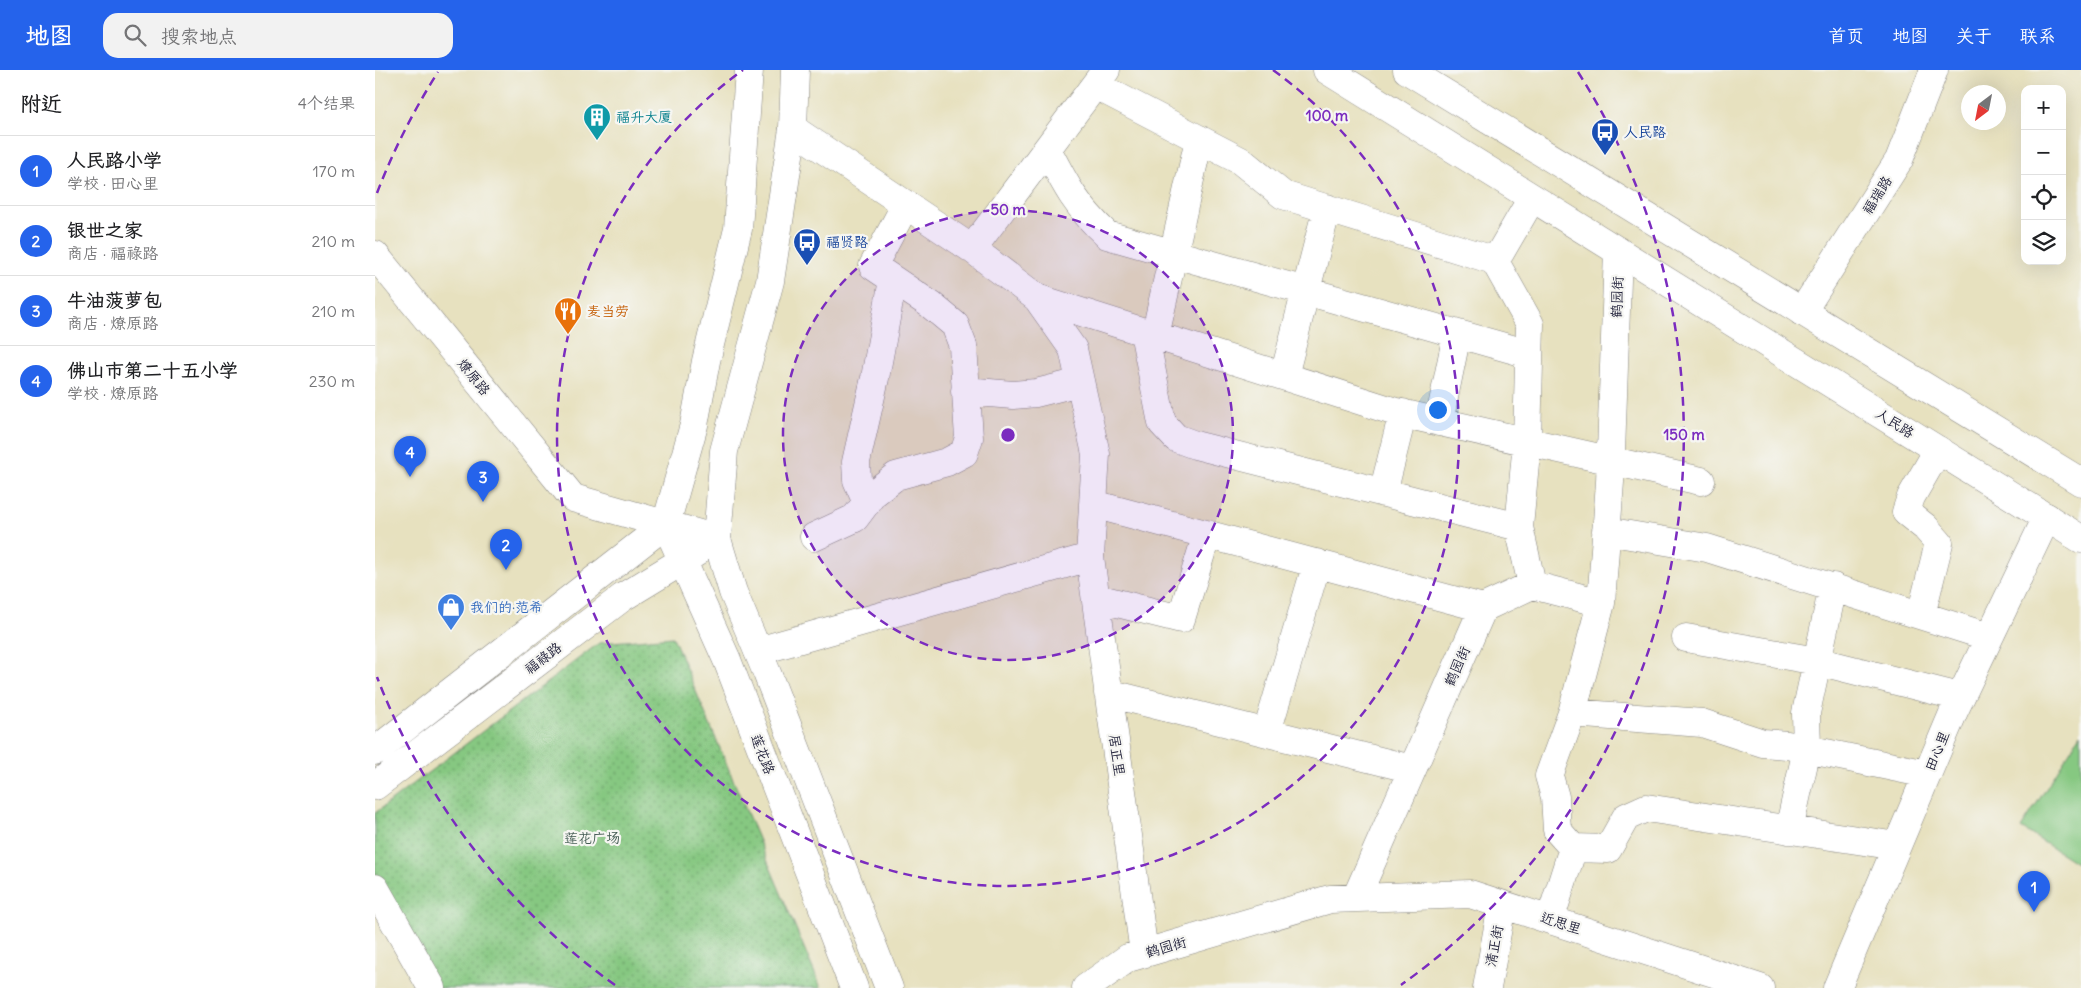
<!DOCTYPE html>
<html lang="zh">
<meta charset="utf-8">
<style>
body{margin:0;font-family:Delius,"LXGW WenKai TC",sans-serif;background:#f2f2f2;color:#202124}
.controls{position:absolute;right:15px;top:15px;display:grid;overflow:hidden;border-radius:10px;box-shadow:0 5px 20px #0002}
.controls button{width:45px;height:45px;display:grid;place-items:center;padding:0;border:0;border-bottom:1px solid #e0e0e0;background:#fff;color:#202124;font:25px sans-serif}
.compass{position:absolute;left:1586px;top:15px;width:45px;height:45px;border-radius:50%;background:#fff;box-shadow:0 5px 20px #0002;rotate:212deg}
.you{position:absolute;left:1062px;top:339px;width:18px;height:18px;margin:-12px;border:4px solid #fff;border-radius:50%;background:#1a73e8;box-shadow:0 0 0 8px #1a73e833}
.badge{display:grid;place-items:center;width:32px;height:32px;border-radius:50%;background:#2563eb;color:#fff;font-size:16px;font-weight:700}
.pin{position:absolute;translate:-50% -41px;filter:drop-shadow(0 1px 2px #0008)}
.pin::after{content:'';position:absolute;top:26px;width:18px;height:15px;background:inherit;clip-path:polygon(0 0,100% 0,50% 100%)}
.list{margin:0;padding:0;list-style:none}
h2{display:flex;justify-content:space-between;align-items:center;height:65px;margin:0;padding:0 20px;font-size:21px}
h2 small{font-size:16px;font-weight:400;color:#757577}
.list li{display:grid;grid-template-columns:32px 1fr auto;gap:15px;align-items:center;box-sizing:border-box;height:70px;padding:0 20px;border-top:1px solid #e0e0e0}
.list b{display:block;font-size:19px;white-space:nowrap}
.list p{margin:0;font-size:16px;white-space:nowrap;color:#757577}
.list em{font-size:16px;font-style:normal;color:#757577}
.icon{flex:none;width:28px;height:28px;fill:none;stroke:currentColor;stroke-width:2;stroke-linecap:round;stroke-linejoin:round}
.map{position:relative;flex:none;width:1706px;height:918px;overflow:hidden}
header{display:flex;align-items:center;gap:30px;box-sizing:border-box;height:70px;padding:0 25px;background:#2563eb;color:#fff}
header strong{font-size:24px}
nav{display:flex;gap:28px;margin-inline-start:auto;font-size:18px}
.search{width:350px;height:45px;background:#f2f2f2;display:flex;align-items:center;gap:12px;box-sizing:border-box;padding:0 18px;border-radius:15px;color:#757577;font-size:19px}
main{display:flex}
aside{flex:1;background:#fff}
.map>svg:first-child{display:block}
</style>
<header>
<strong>地图</strong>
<div class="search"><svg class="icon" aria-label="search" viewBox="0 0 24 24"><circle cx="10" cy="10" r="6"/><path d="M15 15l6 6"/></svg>搜索地点</div>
<nav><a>首页</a><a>地图</a><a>关于</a><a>联系</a></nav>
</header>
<main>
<aside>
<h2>附近<small>4个结果</small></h2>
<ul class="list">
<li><span class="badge">1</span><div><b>人民路小学</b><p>学校 · 田心里</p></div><em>170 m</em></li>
<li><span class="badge">2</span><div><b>银世之家</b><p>商店 · 福禄路</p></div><em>210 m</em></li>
<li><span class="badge">3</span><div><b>牛油菠萝包</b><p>商店 · 燎原路</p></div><em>210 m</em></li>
<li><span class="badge">4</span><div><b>佛山市第二十五小学</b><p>学校 · 燎原路</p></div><em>230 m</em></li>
</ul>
</aside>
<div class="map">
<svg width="1706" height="918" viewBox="0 0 1706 918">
<defs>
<pattern id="park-dots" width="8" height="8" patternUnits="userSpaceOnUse" patternTransform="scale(1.25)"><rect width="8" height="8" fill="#86c881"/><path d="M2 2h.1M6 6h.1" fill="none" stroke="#6da26b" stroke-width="1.8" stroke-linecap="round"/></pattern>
</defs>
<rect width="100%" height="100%" fill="#f6f6f2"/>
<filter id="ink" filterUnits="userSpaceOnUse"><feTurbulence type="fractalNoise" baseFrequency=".02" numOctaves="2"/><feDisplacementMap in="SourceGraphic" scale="10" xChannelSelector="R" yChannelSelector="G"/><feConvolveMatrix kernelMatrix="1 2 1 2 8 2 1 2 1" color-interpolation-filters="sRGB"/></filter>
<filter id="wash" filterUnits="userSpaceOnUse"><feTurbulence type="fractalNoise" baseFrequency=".0096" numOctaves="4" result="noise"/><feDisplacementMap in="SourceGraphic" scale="20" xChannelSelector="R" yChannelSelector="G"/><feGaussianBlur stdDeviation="1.12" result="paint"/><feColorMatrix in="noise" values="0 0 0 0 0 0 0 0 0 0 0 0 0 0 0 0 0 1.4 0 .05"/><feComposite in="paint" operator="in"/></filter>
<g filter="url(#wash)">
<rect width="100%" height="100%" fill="#e7e1bf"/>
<path fill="url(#park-dots)" stroke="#54755e" d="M298 567 446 918H63L0 810V743L224 573Z"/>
<path fill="#86c881" stroke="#54755e" d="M1706 664V796L1646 758Z"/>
</g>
<g filter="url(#ink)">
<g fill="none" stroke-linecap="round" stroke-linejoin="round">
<g stroke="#84827d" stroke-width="29">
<path id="minor" d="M720 15 866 91 908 125 1112 188H1118L1125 183 1157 128
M418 59 597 179 662 228 698 279 721 384 715 487 769 883
M672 79C691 116 701 136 732 165L1154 284
M597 179 731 0
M1118 188 1155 254 1152 372 1144 457 1157 515
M662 228 1021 342 1326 411
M1427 242 1524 90 1559 0
M769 262 787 353 801 368 820 375 1144 457
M780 266 824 69
M909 306 952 138
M590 321 638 325 661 323 705 312
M1064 352 1082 264
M1008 423 1028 343
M492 433 482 410 481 392 500 308 518 210
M718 434 1108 538
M1231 461 1332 478 1614 567
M439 467 480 448 498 424 521 406 572 392 589 383 594 368 588 276 580 255 556 235 498 196 531 134
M722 528 806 549 832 464
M1546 545 1564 473 1550 457 1531 442 1536 427 1563 380
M1311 568 1442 591 1585 627
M383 581 715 487
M733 623 1037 699
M1197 643 1327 653 1388 673 1412 675 1552 704
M892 662 942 493
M1414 760 1432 679 1431 643 1458 517
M1198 778 1233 779 1251 747 1271 738 1522 776
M0 818 57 918
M981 828 1108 538 1157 515 1226 533 1235 412 1243 181
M1175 850 1198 778 1182 760 1180 727 1174 706 1197 643 1226 533
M711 918 753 888 955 829 1095 824 1385 918
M1112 918 1127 835
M1462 918 1579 641 1672 447"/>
</g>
<g stroke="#84827d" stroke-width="29">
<path id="major" d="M420 0 418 59 395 211 349 381 342 469 358 522 392 603 514 918
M952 0 1706 469
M1032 0 1706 412
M0 185 198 428 342 469
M291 454 352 590 479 918
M291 454 319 355 331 291 363 159 374 0
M0 681 291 454
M0 716 248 527 322 482"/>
</g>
<use href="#minor" stroke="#fff" stroke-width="28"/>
<use href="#major" stroke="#fff" stroke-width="28"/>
</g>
</g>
<circle cx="633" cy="365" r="225" fill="#7b2cbf" fill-opacity=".12"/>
<g fill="none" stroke="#7b2cbf" stroke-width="2.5" stroke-dasharray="9 6">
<circle cx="633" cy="365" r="225"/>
<path d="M898 0A451 451 0 1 1 368 0"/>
<path d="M240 915A676 676 0 0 1 2 607M2 123A676 676 0 0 1 63 2M1203 2A676 676 0 0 1 1026 915"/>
</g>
<defs>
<g id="building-pin" transform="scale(1.4375)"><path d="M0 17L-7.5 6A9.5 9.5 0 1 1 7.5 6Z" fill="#0f9aa8" stroke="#f6f6f2"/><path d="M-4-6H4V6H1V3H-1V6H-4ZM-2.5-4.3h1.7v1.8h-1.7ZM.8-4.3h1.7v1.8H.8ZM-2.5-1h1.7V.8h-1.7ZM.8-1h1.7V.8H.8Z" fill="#fff"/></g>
<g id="bus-pin" transform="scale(1.4375)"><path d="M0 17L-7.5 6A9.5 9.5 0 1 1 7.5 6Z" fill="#1a4fb4" stroke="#f6f6f2"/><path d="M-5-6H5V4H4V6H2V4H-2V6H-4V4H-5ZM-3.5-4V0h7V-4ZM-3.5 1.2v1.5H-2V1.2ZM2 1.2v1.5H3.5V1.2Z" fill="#fff"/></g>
<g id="restaurant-pin" transform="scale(1.4375)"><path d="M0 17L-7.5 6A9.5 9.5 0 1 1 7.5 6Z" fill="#e8710a" stroke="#f6f6f2"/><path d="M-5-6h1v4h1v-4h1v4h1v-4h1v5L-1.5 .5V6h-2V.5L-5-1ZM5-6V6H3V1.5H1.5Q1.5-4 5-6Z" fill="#fff"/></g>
<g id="shop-pin" transform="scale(1.4375)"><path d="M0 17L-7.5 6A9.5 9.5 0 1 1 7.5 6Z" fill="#3f7fe0" stroke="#f6f6f2"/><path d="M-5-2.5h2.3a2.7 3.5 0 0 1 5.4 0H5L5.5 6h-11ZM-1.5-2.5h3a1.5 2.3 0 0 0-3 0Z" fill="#fff"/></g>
</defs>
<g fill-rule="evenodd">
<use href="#building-pin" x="222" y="47"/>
<use href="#bus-pin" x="1230" y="62"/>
<use href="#bus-pin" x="432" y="172"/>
<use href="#restaurant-pin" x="193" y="241"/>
<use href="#shop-pin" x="76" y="537"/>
</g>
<g text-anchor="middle" stroke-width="4.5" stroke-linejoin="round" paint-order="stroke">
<g font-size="14" fill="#0d838f" stroke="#f6f6f2" text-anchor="start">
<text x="241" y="52">福升大厦</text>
</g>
<g font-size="14" fill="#164399" stroke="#f6f6f2" text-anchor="start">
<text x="1249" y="67">人民路</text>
<text x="451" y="177">福贤路</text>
</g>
<g font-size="14" fill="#22223b" stroke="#f6f6f2">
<text transform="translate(1502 125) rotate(-58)" y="5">福瑞路</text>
<text transform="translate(1242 227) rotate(-88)" y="5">鹤园街</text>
<text transform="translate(99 307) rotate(51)" y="5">燎原路</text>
<text transform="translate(1520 353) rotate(32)" y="5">人民路</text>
<text transform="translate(168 588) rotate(-37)" y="5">福禄路</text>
<text transform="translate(1082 596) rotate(-66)" y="5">鹤园街</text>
<text transform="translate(1562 681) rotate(-67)" y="5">田心里</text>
<text transform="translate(388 684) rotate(69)" y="5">莲花路</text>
<text transform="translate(742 685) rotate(82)" y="5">居正里</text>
<text transform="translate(1186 853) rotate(18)" y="5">近思里</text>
<text transform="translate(1119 876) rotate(-79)" y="5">清正街</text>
<text transform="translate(791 877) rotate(-16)" y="5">鹤园街</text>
</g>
<g font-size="14" fill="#c56008" stroke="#f6f6f2" text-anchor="start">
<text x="212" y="246">麦当劳</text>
</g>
<g font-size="14" fill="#366cbe" stroke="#f6f6f2" text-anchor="start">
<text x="95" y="542">我们的·范希</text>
</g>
<g font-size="14" fill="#455c54" stroke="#f6f6f2">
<text x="217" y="773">莲花广场</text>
</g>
</g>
<circle cx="633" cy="365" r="8" fill="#7b2cbf" stroke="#f6f6f2" stroke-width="2.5"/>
<g font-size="15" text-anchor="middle" font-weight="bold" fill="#7b2cbf" stroke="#f6f6f2" stroke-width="4.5" stroke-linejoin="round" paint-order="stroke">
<text x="952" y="51">100 m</text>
<text x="633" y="145">50 m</text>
<text x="1309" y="370">150 m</text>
</g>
</svg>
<div class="controls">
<button>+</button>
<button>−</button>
<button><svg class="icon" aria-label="locate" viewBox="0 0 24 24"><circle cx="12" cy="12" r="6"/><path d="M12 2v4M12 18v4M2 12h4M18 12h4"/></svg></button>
<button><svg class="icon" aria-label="layers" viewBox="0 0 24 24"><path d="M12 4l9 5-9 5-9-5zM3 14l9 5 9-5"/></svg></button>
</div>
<svg class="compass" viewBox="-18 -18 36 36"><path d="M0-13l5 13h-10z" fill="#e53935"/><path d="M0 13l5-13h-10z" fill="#757577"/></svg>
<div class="you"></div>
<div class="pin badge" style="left:1659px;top:842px">1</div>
<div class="pin badge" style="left:131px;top:500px">2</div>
<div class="pin badge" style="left:108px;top:432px">3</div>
<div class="pin badge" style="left:35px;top:407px">4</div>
</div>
</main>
